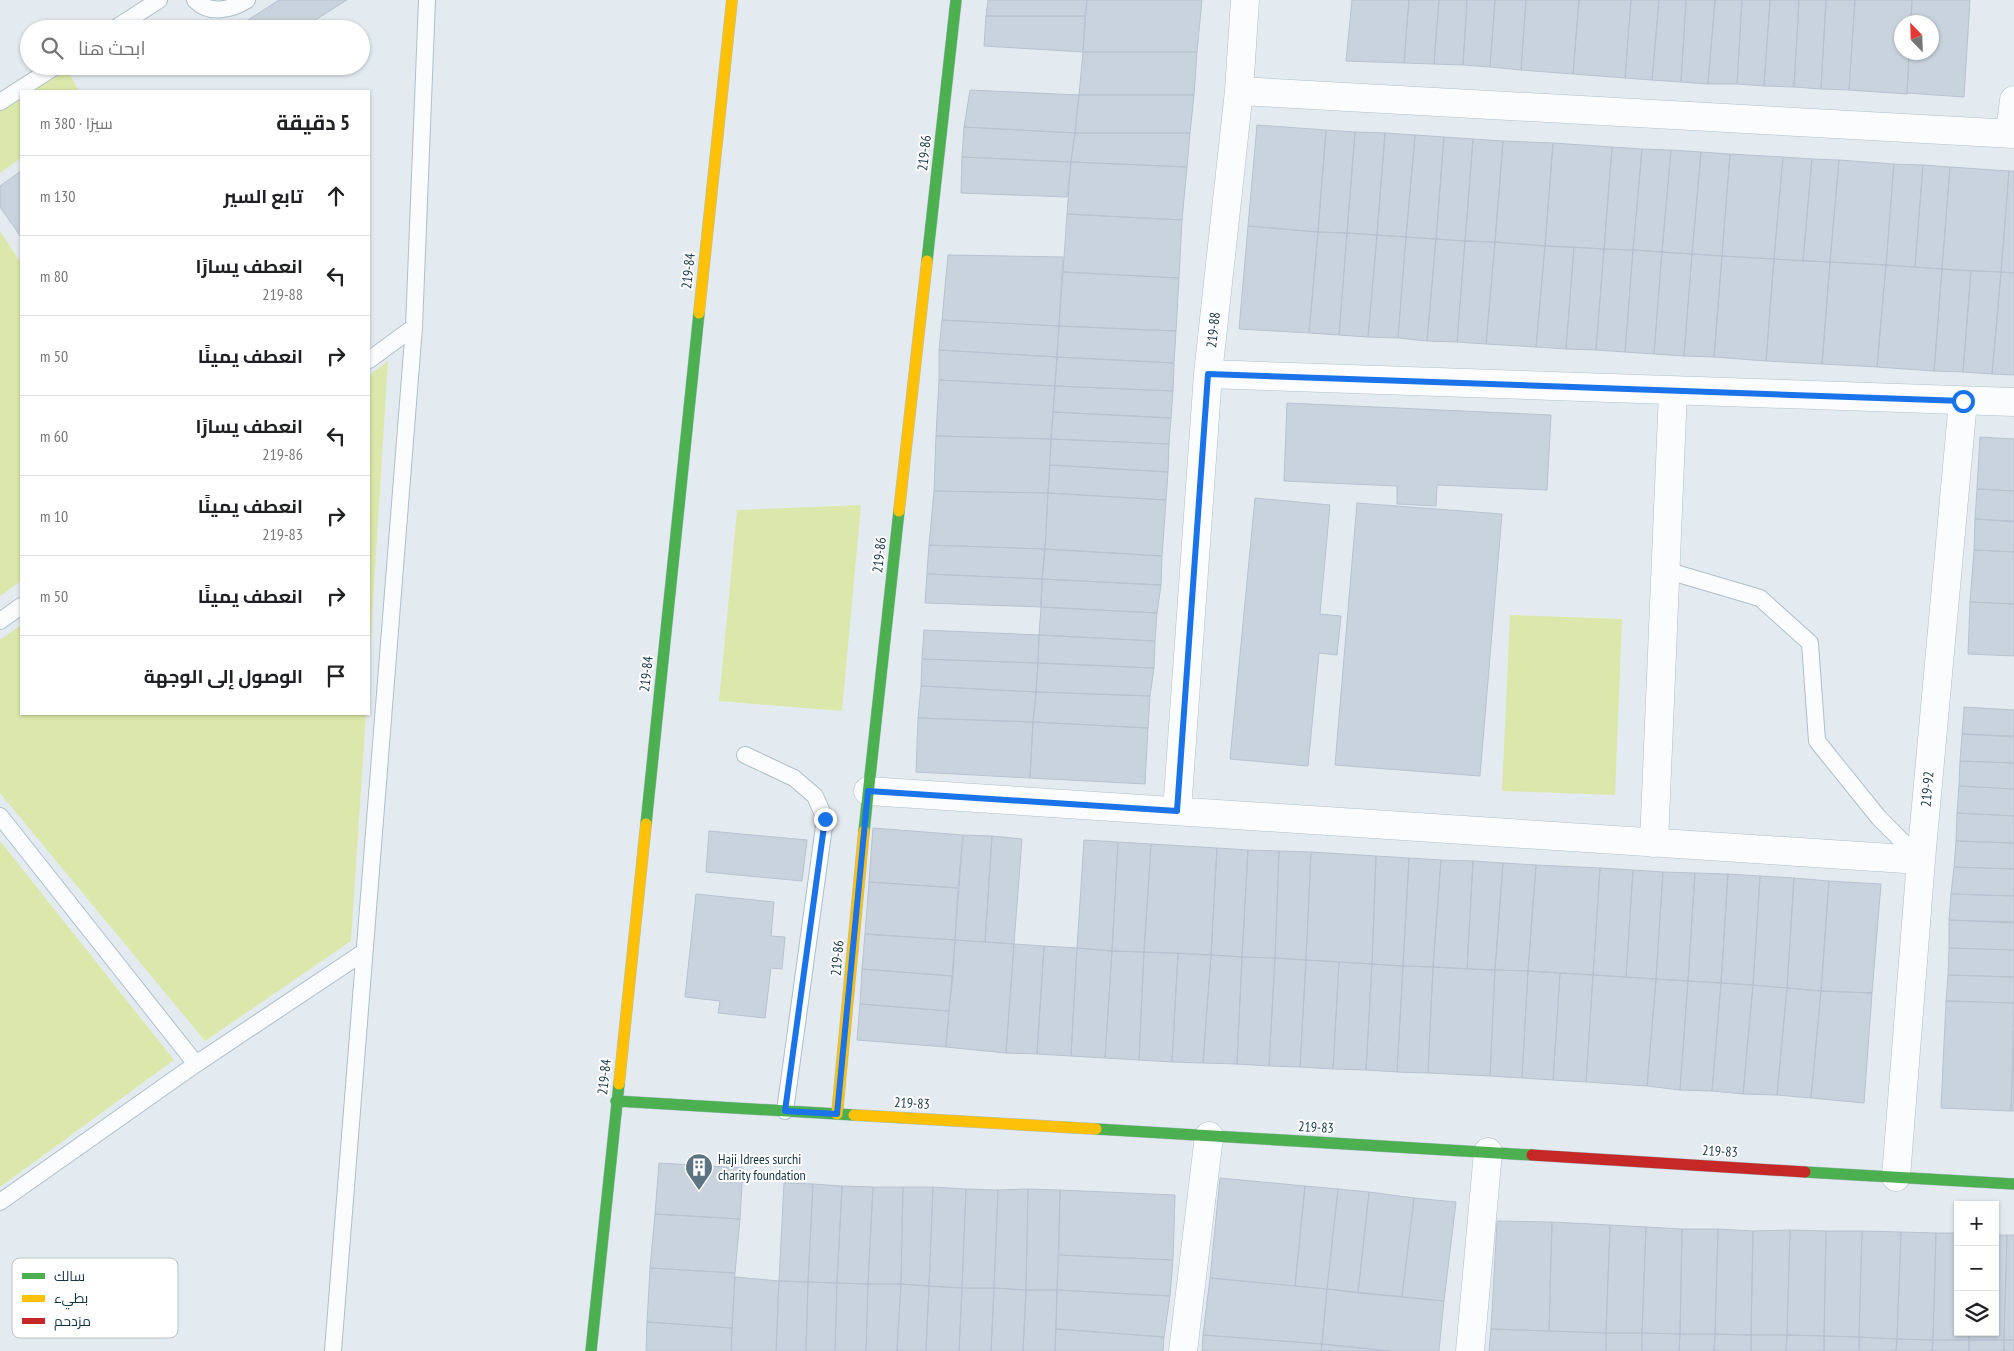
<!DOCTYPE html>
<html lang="ar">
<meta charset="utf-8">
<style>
body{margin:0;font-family:"PT Sans Narrow",Cairo,sans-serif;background:#f2f2f2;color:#202124;direction:rtl}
.controls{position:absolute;right:15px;bottom:15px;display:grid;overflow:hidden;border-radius:0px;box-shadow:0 1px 4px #0004}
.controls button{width:45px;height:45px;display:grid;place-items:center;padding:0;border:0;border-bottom:1px solid #e0e0e0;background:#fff;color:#202124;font:25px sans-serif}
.compass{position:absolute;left:1894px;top:15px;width:45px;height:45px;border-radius:50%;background:#fff;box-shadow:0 1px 4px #0004;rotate:337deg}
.stop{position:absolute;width:15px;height:15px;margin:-11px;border:4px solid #1a73e8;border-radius:50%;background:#fff}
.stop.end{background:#1a73e8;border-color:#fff;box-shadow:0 1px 5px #0008}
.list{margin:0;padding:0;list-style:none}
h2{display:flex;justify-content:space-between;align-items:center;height:65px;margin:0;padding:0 20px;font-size:21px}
h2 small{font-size:16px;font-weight:400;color:#757577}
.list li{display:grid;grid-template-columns:32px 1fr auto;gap:15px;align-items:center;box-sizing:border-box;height:80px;padding:0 20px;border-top:1px solid #e0e0e0}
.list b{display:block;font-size:19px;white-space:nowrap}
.list p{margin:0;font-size:16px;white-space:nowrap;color:#757577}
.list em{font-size:16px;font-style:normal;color:#757577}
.icon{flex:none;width:28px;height:28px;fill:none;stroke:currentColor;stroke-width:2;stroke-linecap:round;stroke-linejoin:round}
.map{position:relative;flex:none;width:2014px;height:1351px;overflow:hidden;direction:ltr}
.search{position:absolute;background:#fff;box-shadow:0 1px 4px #0004;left:20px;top:20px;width:350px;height:55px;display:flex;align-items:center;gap:12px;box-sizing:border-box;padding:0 18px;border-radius:28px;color:#757577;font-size:19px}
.panel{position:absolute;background:#fff;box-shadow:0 1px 4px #0004;left:20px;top:90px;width:350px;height:625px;border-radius:0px;direction:rtl}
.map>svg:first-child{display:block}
</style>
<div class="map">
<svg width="2014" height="1351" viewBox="0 0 2014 1351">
<rect width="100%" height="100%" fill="#e4ebf0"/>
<path fill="#dce8ab" d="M44 66H65L79 91H21V158L0 173V95Z
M0 231 21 263V581L0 596Z
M388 361 369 666V376Z
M861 505 842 711 719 701 737 510Z
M1510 615 1622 619 1615 795 1502 791Z
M21 625V714H366L351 941 205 1041 0 793V640Z
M0 841 174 1060 0 1187Z"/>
<path fill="#c9d3de" stroke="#b7c2d0" d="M279 0H347L301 29H234Z
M988 0H1087L1085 16H986Z
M1087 0H1202L1197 52H1083Z
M1352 0H1409L1404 63 1346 61Z
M1409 0H1439L1434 64 1404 63Z
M1439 0H1467L1463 65 1434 64Z
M1467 0H1495L1490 67 1463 65Z
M1495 0H1526L1521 70 1490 67Z
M1526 0H1579L1573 74 1521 70Z
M1579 0H1631L1625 78 1573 74Z
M1631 0H1659L1652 80 1625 78Z
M1659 0H1686L1681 82 1652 80Z
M1686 0H1715L1708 84 1681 82Z
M1715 0H1742L1737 84H1708Z
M1742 0H1770L1764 86 1737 84Z
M1770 0H1799L1794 87 1764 86Z
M1799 0H1826L1821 89 1794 87Z
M1826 0H1855L1849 90 1821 89Z
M1855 0H1912L1911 22H1902V52H1909L1907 94 1849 90Z
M1912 0H1970L1964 97 1907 93 1909 52H1932V22H1911Z
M986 16H1085L1083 52 984 46Z
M1083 52H1197L1194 95H1079Z
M970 90 1079 95 1075 133 964 127Z
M1079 95H1194L1190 133H1075Z
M1257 125 1326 130 1318 232 1248 226Z
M964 127 1075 133 1071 162 962 157Z
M1326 130 1355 132 1347 233 1318 232Z
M1355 132 1385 133 1377 235 1347 233Z
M1075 133H1190L1187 167 1071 162Z
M1385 133 1415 135 1406 237 1377 235Z
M1415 135 1444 137 1436 239 1406 237Z
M1444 137 1473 139 1465 241 1436 239Z
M1473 139 1503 141 1495 242 1465 241Z
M1503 141 1553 143 1545 246 1495 242Z
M1553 143 1612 147 1604 249 1545 246Z
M1612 147 1642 149 1633 250 1604 249Z
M1642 149 1671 150 1662 252 1633 250Z
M1671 150 1701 152 1692 254 1662 252Z
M1701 152 1730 154 1722 256 1692 254Z
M1730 154 1783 157 1774 259 1722 256Z
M962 157 1071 162 1067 197 961 193Z
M1783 157 1812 159 1803 261 1774 259Z
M1812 159 1839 160 1830 262 1803 261Z
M1839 160 1894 164 1886 265 1830 262Z
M1071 162 1187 167 1182 220 1067 214Z
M1894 164 1923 165 1915 267 1886 265Z
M1923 165 1950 167 1942 269 1915 267Z
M1950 167 2009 171 2001 272 1942 269Z
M21 171V237L0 207V186Z
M2009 171H2014V273L2001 272Z
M1067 214 1182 220 1179 278 1063 272Z
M1248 226 1318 232 1309 333 1239 329Z
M1318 232 1347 233 1339 335 1309 333Z
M1347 233 1377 235 1368 337 1339 335Z
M1377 235 1406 237 1398 338 1368 337Z
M1406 237 1436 239 1427 341 1398 338Z
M1436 239 1465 241 1457 342 1427 341Z
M1465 241 1495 242 1486 344 1457 342Z
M1495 242 1545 246 1536 347 1486 344Z
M1545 246 1574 247 1566 349 1536 347Z
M1574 247 1604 249 1596 350 1566 349Z
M1604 249 1633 250 1625 352 1596 350Z
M1633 250 1662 252 1654 354 1625 352Z
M1662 252 1692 254 1684 356 1654 354Z
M1692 254 1722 256 1714 357 1684 356Z
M948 255 1063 257 1059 326 942 320Z
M1722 256 1774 259 1766 361 1714 357Z
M1774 259 1830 262 1822 364 1766 361Z
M1830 262 1886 265 1877 367 1822 364Z
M1886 265 1942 269 1934 371 1877 367Z
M1942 269 1971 271 1963 372 1934 371Z
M1971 271 2001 272 1992 374 1963 372Z
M1063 272 1179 278 1176 331 1059 326Z
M2001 272 2014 273V375L1992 374Z
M942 320 1059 326 1057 357 939 350Z
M1059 326 1176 331 1174 363 1057 357Z
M939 350 1057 357 1055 386 939 380Z
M1057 357 1174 363 1173 391 1055 386Z
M939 380 1055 386 1051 439 936 436Z
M1055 386 1173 391 1171 418 1053 412Z
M1287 403 1551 415 1547 490 1437 485 1436 506 1397 504V486L1284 481Z
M1053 412 1171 418 1169 444 1051 439Z
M936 436 1051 439 1048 493 934 491Z
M1980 437 2014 439V491L1977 489Z
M1051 439 1169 444 1168 472 1050 465Z
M1050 465 1168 472 1166 500 1048 493Z
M1977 489 2014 491V522L1975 519Z
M934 491 1048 493 1045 549 929 545Z
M1048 493 1166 500 1162 556 1045 549Z
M1255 498 1330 505 1320 614 1341 616 1337 655 1319 653 1308 766 1230 759Z
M1357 503 1502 514 1480 776 1335 765Z
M1975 519 2014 521V552L1974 550Z
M929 545 1045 549 1042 579 927 574Z
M1045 549 1162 556 1161 585 1042 579Z
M1974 550 2014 552V604L1970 602Z
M927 574 1042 579 1041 607 925 603Z
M1042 579 1161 585 1157 613 1041 607Z
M1970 602 2014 604V656L1968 654Z
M1041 607 1157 613 1155 641 1039 635Z
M924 630 1039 635 1038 663 922 659Z
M1039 635 1155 641 1154 668 1038 663Z
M922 659 1038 663 1036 692 921 686Z
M1038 663 1154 668 1150 696 1036 692Z
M921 686 1036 692 1033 722 918 718Z
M1036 692 1150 696 1148 728 1033 722Z
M1964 707 2014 710V737L1962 734Z
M918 718 1033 722 1030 778 916 772Z
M1033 722 1148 728 1145 784 1030 778Z
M1962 734 2014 736V763L1960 761Z
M1960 761 2014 763V789L1959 786Z
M1959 786 2014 789V816L1957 813Z
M1957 813 2014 816V843L1956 841Z
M873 828 963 835 958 888 869 882Z
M709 831 807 840 802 881 706 872Z
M963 835 992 836 985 942 955 940Z
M992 836 1022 839 1014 944 985 942Z
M1084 840 1118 842 1112 951 1077 948Z
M1956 841 2014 843V869L1954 867Z
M1118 842 1151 844 1144 952 1112 951Z
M1151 844 1217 848 1211 955 1144 952Z
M1217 848 1248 850 1242 957 1211 955Z
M1248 850 1279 851 1275 958 1242 957Z
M1279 851 1311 852 1306 960 1275 958Z
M1311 852 1376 856 1372 964 1306 960Z
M1376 856 1409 858 1403 966 1372 964Z
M1409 858 1441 860 1433 967 1403 966Z
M1441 860 1473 861 1467 969 1433 967Z
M1473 861 1503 863 1495 970 1467 969Z
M1503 863 1536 865 1528 971 1495 970Z
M1536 865 1600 868 1593 975 1528 971Z
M1954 867 2014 869V896L1951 894Z
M1600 868 1633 870 1626 977 1593 975Z
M1633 870 1663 872 1656 979 1626 977Z
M1663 872 1695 873 1688 981 1656 979Z
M1695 873 1728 874 1721 983 1688 981Z
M1728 874 1760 876 1753 985 1721 983Z
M1760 876 1794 878 1787 988 1753 985Z
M1794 878 1829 881 1821 991 1787 988Z
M1829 881 1881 884 1872 993 1821 991Z
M869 882 958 888 955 940 865 934Z
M696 894 774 902 771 936 785 937 782 969 771 968 765 1018 718 1013 720 1001 685 997Z
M1951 894 2014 896V923L1949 920Z
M1949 920 2014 922V950L1949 948Z
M865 934 955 940 953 976 862 969Z
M955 940 1014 944 1006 1053 946 1047Z
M1014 944 1044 946 1037 1054 1006 1053Z
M1044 946 1077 948 1071 1056 1037 1054Z
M1077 948 1112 951 1105 1058 1071 1056Z
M1949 948 2014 950V977L1948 975Z
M1112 951 1144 952 1139 1060 1105 1058Z
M1144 952 1178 953 1172 1062 1139 1060Z
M1178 953 1211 955 1203 1063 1172 1062Z
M1211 955 1242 957 1237 1064 1203 1063Z
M1242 957 1275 958 1269 1066 1237 1064Z
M1275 958 1306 960 1300 1067 1269 1066Z
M1306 960 1339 962 1333 1069 1300 1067Z
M1339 962 1372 964 1366 1070 1333 1069Z
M1372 964 1403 966 1397 1072 1366 1070Z
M1403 966 1433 967 1428 1073 1397 1072Z
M1433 967 1495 970 1490 1076 1428 1073Z
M862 969 953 976 949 1011 860 1004Z
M1495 970 1528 971 1522 1078 1490 1076Z
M1528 971 1560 973 1553 1080 1522 1078Z
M1560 973 1593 975 1586 1082 1553 1080Z
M1593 975 1656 979 1647 1086 1586 1082Z
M1948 975 2014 977V1003L1946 1001Z
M1656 979 1688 981 1680 1090 1647 1086Z
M1688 981 1721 983 1712 1091 1680 1090Z
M1721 983 1753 985 1743 1094 1712 1091Z
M1753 985 1787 988 1777 1095 1743 1094Z
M1787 988 1821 991 1811 1098 1777 1095Z
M1821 991 1872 993 1864 1103 1811 1098Z
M1946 1001 2014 1003 2011 1111 1941 1108Z
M860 1004 949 1011 946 1047 857 1040Z
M2014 1031V1111H2011Z
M659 1163 743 1168 740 1219 655 1214Z
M1220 1178 1305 1186 1295 1286 1210 1278Z
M784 1183 813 1184 808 1282 779 1281Z
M813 1184 842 1186 837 1283 808 1282Z
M842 1186 873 1187 868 1284 837 1283Z
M1305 1186 1338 1189 1327 1289 1295 1286Z
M873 1187H903L901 1284H868Z
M903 1187H933L929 1286 901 1284Z
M933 1187 966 1189 962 1288 929 1286Z
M966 1189 998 1190 994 1288H962Z
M1028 1189 1026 1290 994 1288 998 1190Z
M1028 1189 1060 1190 1057 1290H1026Z
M1338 1189 1369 1192 1358 1293 1327 1289Z
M1060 1190 1175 1195 1173 1260 1059 1255Z
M1369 1192 1414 1198 1402 1297 1358 1293Z
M1414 1198 1456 1202 1444 1301 1402 1297Z
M655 1214 740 1219 735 1273 650 1268Z
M1497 1221 1552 1222 1549 1331 1491 1329Z
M1552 1222 1610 1225 1606 1333 1549 1331Z
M1610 1225 1646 1227 1642 1333H1606Z
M1646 1227 1682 1229 1680 1334 1642 1333Z
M1682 1229H1718L1715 1334H1680Z
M1718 1229 1753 1231 1751 1335 1715 1334Z
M1790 1230 1826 1231 1824 1336 1787 1335Z
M1790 1230 1787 1335H1751L1753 1231Z
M1826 1231H1862L1859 1337 1824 1336Z
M1862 1231 1901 1232 1897 1339 1859 1337Z
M1901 1232 1936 1233 1933 1340 1897 1339Z
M1936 1233H1958V1332H1969V1340H1933Z
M1995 1235H2007L2004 1340H1969V1332H1995Z
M2007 1235H2014V1340H2004Z
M1059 1255 1173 1260 1170 1296 1057 1290Z
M650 1268 735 1273 732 1328 647 1322Z
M735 1277 779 1281 776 1351H731Z
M1210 1278 1327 1289 1322 1344 1203 1335Z
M779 1281 808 1282 806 1351H776Z
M808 1282 837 1283 835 1351H806Z
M837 1283 868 1284 866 1351H835Z
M868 1284H901L897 1351H866Z
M901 1284 929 1286 926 1351H897Z
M929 1286 962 1288 959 1351H926Z
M962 1288H994L991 1351H959Z
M994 1288 1026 1290 1023 1351H991Z
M1327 1289 1444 1301 1439 1351H1389L1322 1344Z
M1026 1290H1057L1055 1351H1023Z
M1057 1290 1170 1296 1164 1337 1056 1329Z
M647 1322 732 1328 731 1351H646Z
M1056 1329 1164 1337 1163 1351H1055Z
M1491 1329 1606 1333V1351H1489Z
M1606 1333H1642V1351H1606Z
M1642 1333 1680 1334 1679 1351H1642Z
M1680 1334H1715L1714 1351H1679Z
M1715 1334 1751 1335V1351H1714Z
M1203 1335 1322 1344 1321 1351H1202Z
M1751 1335H1787L1786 1351H1751Z
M1787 1335 1824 1336V1351H1786Z
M1824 1336 1859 1337V1351H1824Z
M1859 1337 1897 1339 1896 1351H1859Z
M1897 1339 1933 1340 1932 1351H1896Z
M1933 1340H1969V1351H1932Z
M1969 1340H2004V1351H1969Z
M2004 1340H2014V1351H2004Z
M1322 1344 1389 1351H1321Z"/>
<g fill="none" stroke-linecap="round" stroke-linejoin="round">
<g stroke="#adbfca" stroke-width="18">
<path id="lane" d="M195 0C209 15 231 10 247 0
M114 29 159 0
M0 102 56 66
M369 360 414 327
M1665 570 1760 598 1810 643 1817 741 1879 818 1921 860
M0 621 21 606
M745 755 794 778 815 796 825 819 785 1111
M0 816 196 1064
M0 1202 196 1064 364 952
M333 1351 414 327 427 0"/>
</g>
<g stroke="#adbfca" stroke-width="29">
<path id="street" d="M1239 91 2014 134
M2010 133 2014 100
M1208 374 2014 402
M868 791 1921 860
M1177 811 1208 374 1239 91 1245 0
M1654 843 1673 391
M1896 1177 1921 860 1963 401
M1183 1351 1209 1136
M1470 1351 1488 1152"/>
</g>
<g stroke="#adbfca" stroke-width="12">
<path id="fast" d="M927 261 956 0
M646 824 699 313
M864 831 899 511
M616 1101 854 1115
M1096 1129 1532 1155
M1805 1172 2014 1184
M591 1351 619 1084"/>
</g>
<g stroke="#adbfca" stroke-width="12">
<path id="slow" d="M699 313 732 0
M899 511 927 261
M619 1084 646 824
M837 1114 864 831
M854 1115 1096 1129"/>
</g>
<g stroke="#adbfca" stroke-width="12">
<path id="jam" d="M1532 1155 1805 1172"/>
</g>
<use href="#lane" stroke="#fbfcfd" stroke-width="16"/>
<use href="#street" stroke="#fbfcfd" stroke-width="28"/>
<use href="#fast" stroke="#4caf50" stroke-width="11"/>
<use href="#slow" stroke="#ffc107" stroke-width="11"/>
<use href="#jam" stroke="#c62828" stroke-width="11"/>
</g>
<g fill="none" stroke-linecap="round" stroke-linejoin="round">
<path stroke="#1a73e8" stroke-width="6" d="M825 819 785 1111 837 1114 868 791 1177 811 1208 374 1963 401"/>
</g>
<defs>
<g id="building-pin" transform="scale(1.4375)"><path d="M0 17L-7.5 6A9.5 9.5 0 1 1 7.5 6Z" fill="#5c7482" stroke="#fff"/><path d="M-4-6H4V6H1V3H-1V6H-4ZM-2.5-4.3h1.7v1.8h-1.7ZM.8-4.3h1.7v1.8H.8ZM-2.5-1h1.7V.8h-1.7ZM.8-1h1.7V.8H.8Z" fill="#fff"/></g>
</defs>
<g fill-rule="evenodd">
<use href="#building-pin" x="699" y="1167"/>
</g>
<g text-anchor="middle" stroke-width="4" stroke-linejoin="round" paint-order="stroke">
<g font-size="14" fill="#133446" stroke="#fff">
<text transform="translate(924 153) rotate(-84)" y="5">219-86</text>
<text transform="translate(688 271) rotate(-84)" y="5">219-84</text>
<text transform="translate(1213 330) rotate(-84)" y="5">219-88</text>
<text transform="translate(879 555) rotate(-84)" y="5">219-86</text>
<text transform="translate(646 674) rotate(-84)" y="5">219-84</text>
<text transform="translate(1927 789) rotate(-85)" y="5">219-92</text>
<text transform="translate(837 958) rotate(-85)" y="5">219-86</text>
<text transform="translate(604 1077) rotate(-84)" y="5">219-84</text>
<text transform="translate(912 1103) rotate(3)" y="5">219-83</text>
<text transform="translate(1316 1127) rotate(3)" y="5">219-83</text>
<text transform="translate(1720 1151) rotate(3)" y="5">219-83</text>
</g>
<g font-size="14" fill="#133446" stroke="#fff" text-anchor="start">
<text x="718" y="1164">Haji Idrees surchi<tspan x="718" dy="16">charity foundation</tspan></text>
</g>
</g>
<rect x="12" y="1258" width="166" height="80" rx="8" fill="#fff" stroke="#b8c2c8" stroke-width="1"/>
<rect x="22" y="1273" width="23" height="6" fill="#4caf50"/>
<rect x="22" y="1295" width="23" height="7" fill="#ffc107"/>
<rect x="22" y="1318" width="23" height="6" fill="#c62828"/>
<g font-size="14" fill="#133446">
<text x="54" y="1281">سالك</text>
<text x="54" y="1303">بطيء</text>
<text x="54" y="1326">مزدحم</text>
</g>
</svg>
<div class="controls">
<button>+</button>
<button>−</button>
<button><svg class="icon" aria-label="layers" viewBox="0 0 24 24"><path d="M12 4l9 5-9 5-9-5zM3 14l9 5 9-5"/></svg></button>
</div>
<svg class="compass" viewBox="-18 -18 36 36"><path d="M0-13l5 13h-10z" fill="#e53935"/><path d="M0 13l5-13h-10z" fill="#757577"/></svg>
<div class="stop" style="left:1963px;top:401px"></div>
<div class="stop end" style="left:825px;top:819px"></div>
<div class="search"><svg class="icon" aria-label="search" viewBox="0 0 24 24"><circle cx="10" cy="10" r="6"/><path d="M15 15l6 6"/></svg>ابحث هنا</div>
<section class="panel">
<h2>5 دقيقة<small>سيرًا · 380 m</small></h2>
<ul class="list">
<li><svg class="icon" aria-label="ahead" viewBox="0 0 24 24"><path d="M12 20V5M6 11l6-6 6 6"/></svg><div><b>تابع السير</b></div><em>130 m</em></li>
<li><svg class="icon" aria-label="left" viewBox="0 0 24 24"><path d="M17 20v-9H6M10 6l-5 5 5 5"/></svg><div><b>انعطف يسارًا</b><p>219-88</p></div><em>80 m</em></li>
<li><svg class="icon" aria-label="right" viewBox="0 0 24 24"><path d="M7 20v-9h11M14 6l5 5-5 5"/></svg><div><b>انعطف يمينًا</b></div><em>50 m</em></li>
<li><svg class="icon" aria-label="left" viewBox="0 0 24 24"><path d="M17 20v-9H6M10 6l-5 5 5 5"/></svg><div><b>انعطف يسارًا</b><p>219-86</p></div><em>60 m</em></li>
<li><svg class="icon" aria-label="right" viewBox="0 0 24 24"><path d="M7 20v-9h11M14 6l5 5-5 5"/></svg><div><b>انعطف يمينًا</b><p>219-83</p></div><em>10 m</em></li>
<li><svg class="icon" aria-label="right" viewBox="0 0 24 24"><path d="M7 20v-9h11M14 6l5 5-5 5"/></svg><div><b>انعطف يمينًا</b></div><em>50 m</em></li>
<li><svg class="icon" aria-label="arrive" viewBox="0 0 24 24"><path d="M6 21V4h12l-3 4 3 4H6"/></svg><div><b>الوصول إلى الوجهة</b></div></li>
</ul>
</section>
</div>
